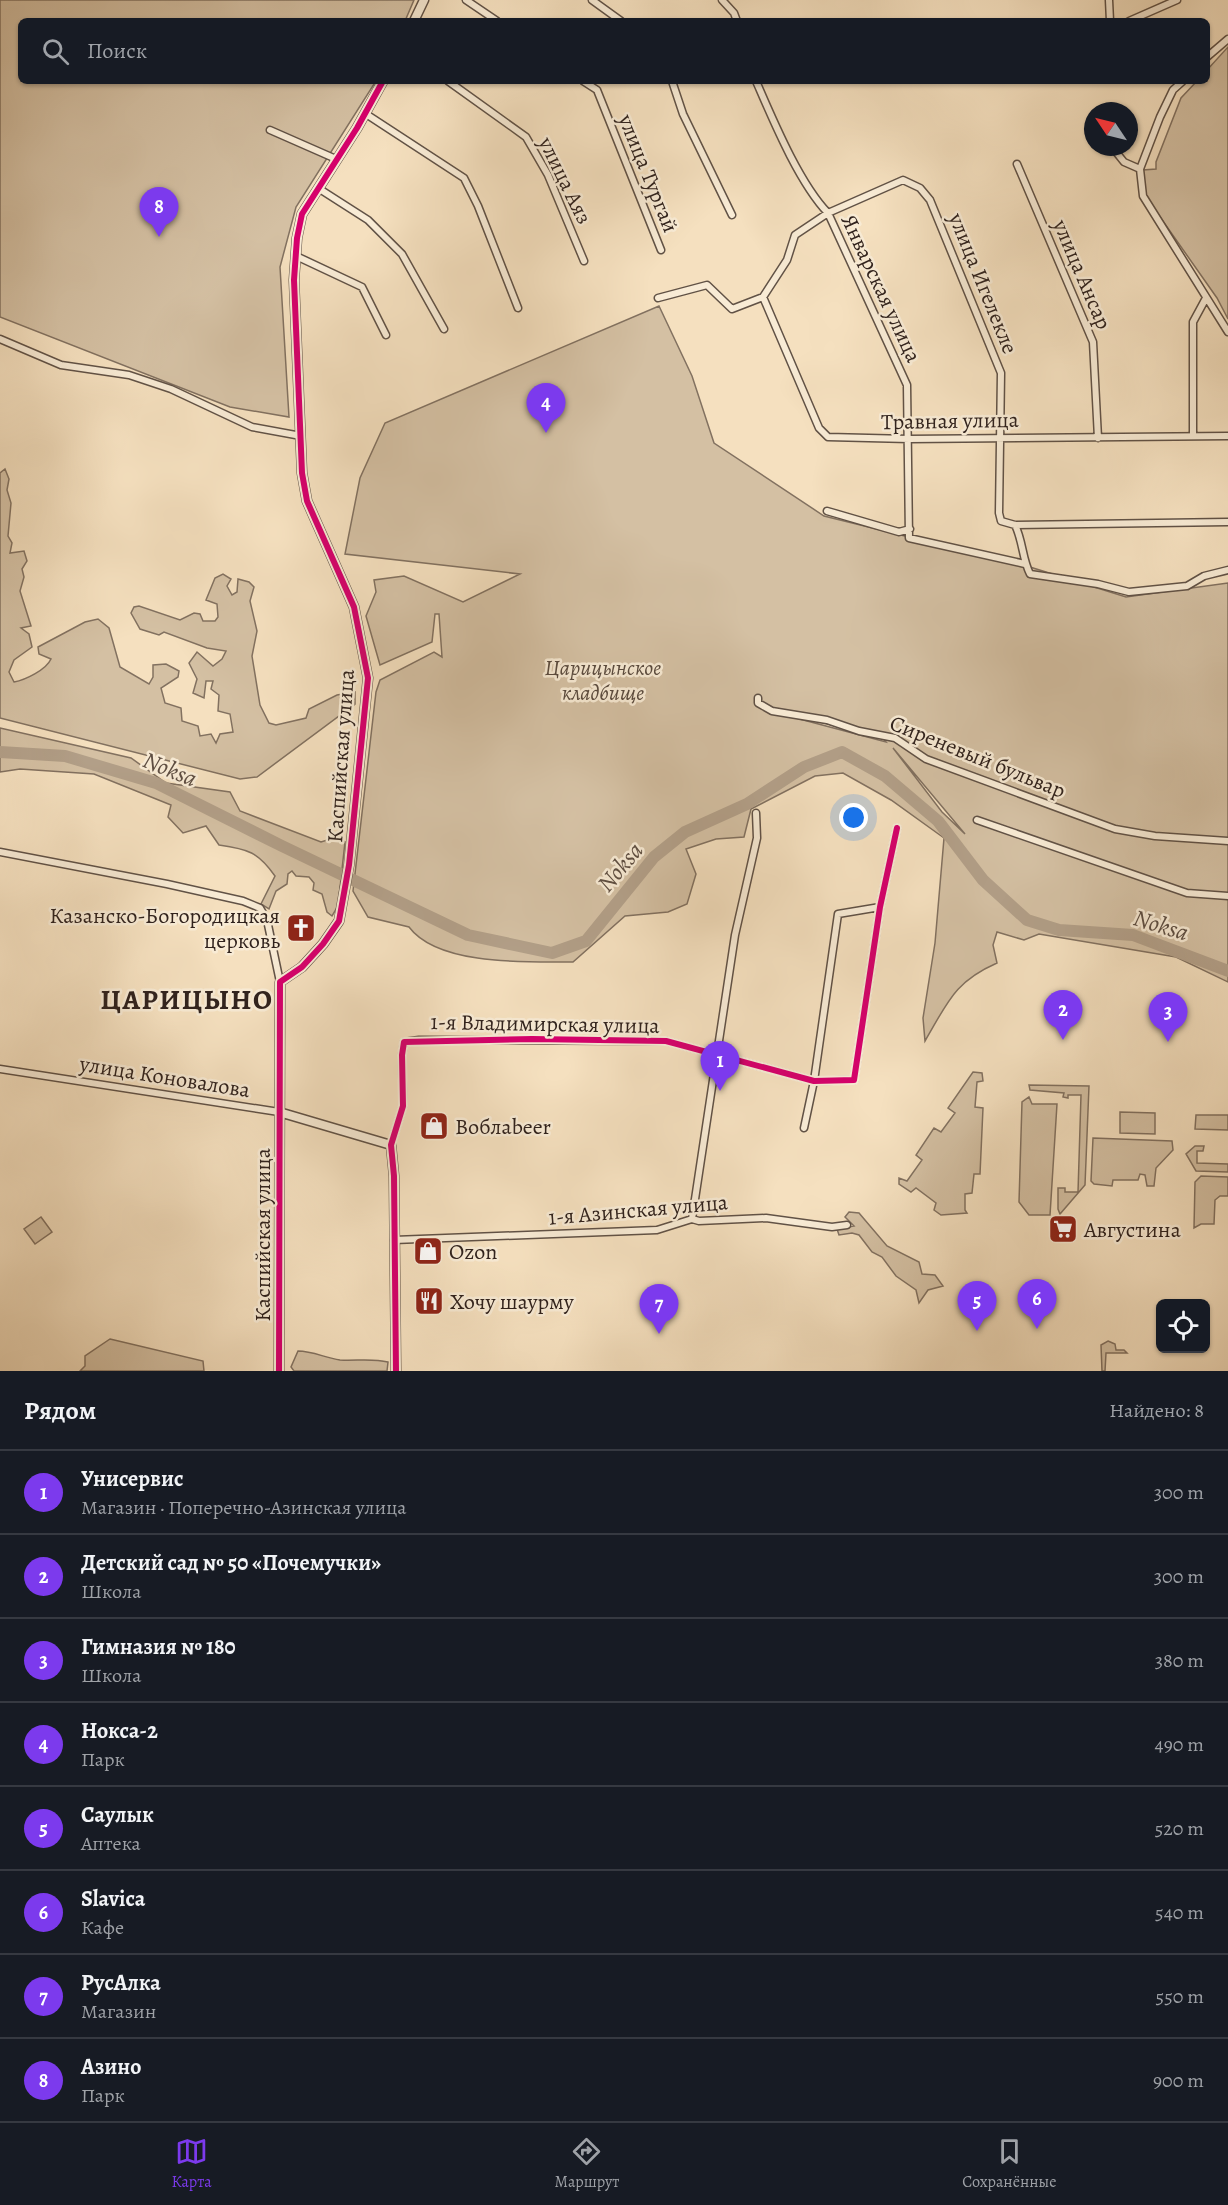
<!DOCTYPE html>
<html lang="ru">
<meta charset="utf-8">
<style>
body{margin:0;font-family:Alegreya,serif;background:#242831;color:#f1f3f6}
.controls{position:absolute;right:18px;bottom:18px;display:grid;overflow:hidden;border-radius:9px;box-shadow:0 2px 4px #0004}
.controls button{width:54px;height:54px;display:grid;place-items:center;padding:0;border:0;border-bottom:2px solid #363941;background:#171b24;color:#f1f3f6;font:30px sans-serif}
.compass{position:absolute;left:1084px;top:102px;width:54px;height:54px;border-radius:50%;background:#171b24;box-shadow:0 2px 4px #0004;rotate:305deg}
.you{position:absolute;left:854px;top:818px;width:21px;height:21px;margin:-15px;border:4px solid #fff;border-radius:50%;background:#1a73e8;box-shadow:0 0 0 9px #1a73e833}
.badge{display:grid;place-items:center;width:39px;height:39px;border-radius:50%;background:#7c3aed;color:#fff;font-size:20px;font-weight:700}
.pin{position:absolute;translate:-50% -50px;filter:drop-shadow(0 2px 3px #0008)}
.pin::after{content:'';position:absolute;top:32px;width:21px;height:18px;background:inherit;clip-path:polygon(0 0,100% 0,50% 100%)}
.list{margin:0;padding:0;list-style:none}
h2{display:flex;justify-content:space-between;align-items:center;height:78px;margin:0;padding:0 24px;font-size:26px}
h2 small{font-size:20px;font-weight:400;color:#9ea1a6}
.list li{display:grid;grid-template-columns:39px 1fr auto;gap:18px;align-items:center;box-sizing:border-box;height:84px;padding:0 24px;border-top:2px solid #363941}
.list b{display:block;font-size:22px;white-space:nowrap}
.list p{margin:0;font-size:20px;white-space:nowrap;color:#9ea1a6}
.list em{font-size:20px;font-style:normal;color:#9ea1a6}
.icon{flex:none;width:33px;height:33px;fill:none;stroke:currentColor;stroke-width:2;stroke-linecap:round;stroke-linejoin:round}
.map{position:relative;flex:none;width:1228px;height:1371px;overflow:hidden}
.search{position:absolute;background:#171b24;box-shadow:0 2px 4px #0004;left:18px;right:18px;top:18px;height:66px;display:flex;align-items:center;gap:15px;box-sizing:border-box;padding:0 21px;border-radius:9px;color:#9ea1a6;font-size:22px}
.sheet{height:750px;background:#171b24}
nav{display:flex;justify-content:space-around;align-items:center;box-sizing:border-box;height:84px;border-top:2px solid #363941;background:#171b24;font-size:16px;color:#9ea1a6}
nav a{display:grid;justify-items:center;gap:3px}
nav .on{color:#7c3aed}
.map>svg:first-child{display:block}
</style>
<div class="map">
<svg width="1228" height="1371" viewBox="0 0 1228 1371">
<rect width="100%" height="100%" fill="#f5e0bf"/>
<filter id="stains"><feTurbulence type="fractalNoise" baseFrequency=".00333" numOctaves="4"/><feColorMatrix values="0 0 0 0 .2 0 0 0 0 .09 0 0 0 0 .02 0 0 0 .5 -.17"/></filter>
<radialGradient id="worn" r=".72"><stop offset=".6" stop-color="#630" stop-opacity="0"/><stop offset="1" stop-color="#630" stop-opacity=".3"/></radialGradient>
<path fill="#d4c0a3" stroke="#827160" stroke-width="1.5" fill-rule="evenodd" d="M0 0H414L405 21H21V81H376L296 207 280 267 289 417 230 407 0 317Z
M1228 47V319L1217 298 1146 197 1143 170 1156 169V162L1181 98 1197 81H1207V70Z
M659 306 692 376 714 443 824 516 1030 567 1126 597 1228 583V982L1176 957 1039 934 1024 940 997 932 993 945 997 963C954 982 948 1002 925 1041L923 1018 935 943 944 838 891 800 843 773 815 776 751 809 744 837 716 839 686 849 696 874 687 904 668 912 625 916 573 962C528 962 438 966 409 927L368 917 353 891 376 692 380 680 434 652 442 657 439 614H435L432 642 380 665 366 616 376 592 374 580 404 576 463 602 520 574 345 554 360 478 385 423ZM782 713 882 737 886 742 781 714ZM893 748 965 834 942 812Z
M5 469 9 479 7 490 11 503 8 536 12 543 10 553 24 551 27 561 22 569 24 577 20 591 31 626 21 628 29 634 32 647 14 660 9 672 14 682C25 680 46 670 51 659L39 654 38 647 85 622 98 619 109 628 120 667 149 684 153 677V665L166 664 179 671 178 677 161 688 165 703 181 708 182 721 198 726 200 736 211 734 216 743 220 734 233 732 230 714 218 711 219 695 211 689 213 681H206L204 698 193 693 197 679 189 663 197 652 213 666 222 659 226 651 207 648 164 632 159 635 140 629 131 613 134 607 139 606 180 620 194 613 200 614 203 621H215L218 617 217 604 206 600 215 578 223 574 231 579 227 586 232 595 237 592 238 579 249 582 254 587 250 601 257 631 252 656 260 705 269 723 276 725 306 718 309 709 337 695 355 692V704L257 777 240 779 0 718V473Z
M0 728 131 758 166 783 230 792 240 811 321 842 337 837 345 842 338 906 332 916 327 912 322 894 313 890 314 883 309 877 296 876 292 871 288 874 287 884 276 891 269 909 261 904 275 876C258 852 248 849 219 845L206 826 183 833 168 817 171 805 94 774 20 769 0 772Z
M973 1072 982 1073 983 1081 977 1082 975 1107 983 1108 980 1174H974L972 1193 965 1194V1210L967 1213 941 1215 934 1210 936 1203 916 1188 911 1192 899 1184V1178L907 1181 922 1160 916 1155 934 1128 941 1132 955 1113 948 1108Z
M1029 1085 1089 1086 1085 1185 1060 1214 1058 1209V1188H1065V1192H1078L1081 1095H1068V1098L1063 1097 1064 1093 1030 1090Z
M1029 1097 1032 1104H1057L1050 1215H1029L1019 1202 1022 1102Z
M1120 1112 1155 1113V1134L1120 1133Z
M1196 1115H1228V1130L1195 1129Z
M1093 1138 1172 1141 1173 1150 1156 1168 1154 1186H1147L1145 1175 1140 1174 1138 1180H1113L1112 1186 1094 1184 1091 1181Z
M1195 1146H1204L1203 1151H1197V1163L1228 1164V1172L1196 1171 1186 1154Z
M1201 1176 1228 1177V1196H1220L1215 1200 1214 1224H1201L1194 1228 1195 1182Z
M849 1212 859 1213 887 1246 919 1262 922 1274 935 1275 943 1286 928 1290 919 1303 916 1290 896 1276 882 1257 872 1252 859 1235 852 1233 839 1235 837 1229 854 1226 845 1217Z
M41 1217 52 1232 35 1244 24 1229Z
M110 1339 203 1361 204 1371H80L85 1366V1356Z
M1108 1341 1115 1344 1116 1350H1124L1127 1353H1106L1105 1371H1102L1101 1345Z
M298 1351C313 1351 325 1358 340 1360 356 1361 372 1358 388 1362L387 1371H294L291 1367Z"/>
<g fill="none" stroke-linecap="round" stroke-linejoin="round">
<path stroke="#b29f88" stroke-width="12" d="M0 752 65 756 156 783 282 846 468 935 552 953 586 941 654 857 685 832 747 804 804 767 842 752 885 776 938 821 983 880 1027 920 1059 930 1133 935 1228 971"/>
<g stroke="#615246" stroke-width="9">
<path id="minor" d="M466 0 497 21
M592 0 621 21
M722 0 734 13 737 21
M1109 0 1110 21
M1129 21 1177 0
M1207 57 1228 39
M448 81 526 137 548 175 584 261
M583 81 597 90 661 250
M672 81 683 114 732 215
M756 81C773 120 799 183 828 213L907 385 909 538 1025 564
M1183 81 1173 90 1160 117 1140 169 1143 196 1228 332
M366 114 464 178 478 206 518 308
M270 130 336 159
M1112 147 1124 162 1140 169
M1017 164 1093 342 1098 438
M318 188 368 220 402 254 444 329
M296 256 362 287 386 335
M763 297 819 428 828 437 909 439 1228 436
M658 298 707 285 732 309 763 297 787 260 795 235 828 213 903 180 920 188 930 200 1001 373 999 513 1001 521 1015 525 1228 522
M0 339 61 365 129 375 171 389 252 427 301 436
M1193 435V322L1206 298
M827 511 899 532 910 529
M1015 525C1023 541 1022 558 1030 574L1098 584 1129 592 1187 586 1204 576 1228 570
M758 698V703L772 711 827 720 859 731 895 738 926 759 1115 829 1155 836 1228 841
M977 820 1187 893 1228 896
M0 852 167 884 243 901 260 908 267 920 280 982
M0 1069 279 1112
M804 1128 814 1081 838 914 880 907
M391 1145 403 1106 402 1055 404 1042 419 1040 666 1041 814 1081 854 1080 880 907 897 828
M692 1219 735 935 757 838 756 813
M394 1240 657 1230 692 1219 699 1221 766 1218 832 1227 847 1225"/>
</g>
<g stroke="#615246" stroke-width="11">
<path id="tertiary" d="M414 21 424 0
M279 1112 391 1145 394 1176 396 1371
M279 1371 280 982 302 967 323 944 339 921 349 865 368 678 354 607 307 501 302 473 294 280 297 238 302 214 357 128 383 81"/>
</g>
<use href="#minor" stroke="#f8ebd5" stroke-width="6"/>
<use href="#tertiary" stroke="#f8ebd5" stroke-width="8"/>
<g stroke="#f8ebd5" stroke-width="10">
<path id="cycleway" d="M279 1371 280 982 302 967 323 944 339 921 349 865 368 678 354 607 307 501 302 473 294 280 297 238 302 214 357 128 383 81
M396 1371 394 1176 391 1145 403 1106 402 1055 404 1042 532 1039 666 1041 814 1081 854 1080 880 907 897 828"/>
</g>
<use href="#cycleway" stroke="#d6006c" stroke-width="6"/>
</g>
<defs>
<g id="church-square" transform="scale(1.5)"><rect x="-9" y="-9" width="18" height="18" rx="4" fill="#8f2418" stroke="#f8ebd5"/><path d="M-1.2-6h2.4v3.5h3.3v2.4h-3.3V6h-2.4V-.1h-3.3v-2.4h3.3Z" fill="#fff"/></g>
<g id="shop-square" transform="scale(1.5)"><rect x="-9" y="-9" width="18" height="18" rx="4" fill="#8f2418" stroke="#f8ebd5"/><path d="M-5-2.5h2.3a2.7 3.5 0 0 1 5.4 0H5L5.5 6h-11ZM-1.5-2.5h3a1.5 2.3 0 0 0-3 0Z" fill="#fff"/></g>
<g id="supermarket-square" transform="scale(1.5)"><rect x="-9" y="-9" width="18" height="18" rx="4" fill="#8f2418" stroke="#f8ebd5"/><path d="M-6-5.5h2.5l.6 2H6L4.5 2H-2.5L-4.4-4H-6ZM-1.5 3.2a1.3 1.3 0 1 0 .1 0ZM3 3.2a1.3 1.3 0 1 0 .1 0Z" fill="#fff"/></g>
<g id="restaurant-square" transform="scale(1.5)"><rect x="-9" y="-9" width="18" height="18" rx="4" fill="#8f2418" stroke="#f8ebd5"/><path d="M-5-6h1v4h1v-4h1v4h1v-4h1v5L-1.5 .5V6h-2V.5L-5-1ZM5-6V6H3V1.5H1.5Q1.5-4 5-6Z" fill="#fff"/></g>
</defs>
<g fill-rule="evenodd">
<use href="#church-square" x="301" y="928"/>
<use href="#shop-square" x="434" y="1126"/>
<use href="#supermarket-square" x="1063" y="1229"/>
<use href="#shop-square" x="428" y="1251"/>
<use href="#restaurant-square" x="429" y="1301"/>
</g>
<g text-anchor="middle" stroke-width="5" stroke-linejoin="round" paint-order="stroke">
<g font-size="22" fill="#30221d" stroke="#f8ebd5">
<text transform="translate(649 173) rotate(68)" y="8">улица Тургай</text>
<text transform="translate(566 180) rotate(64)" y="8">улица Аяз</text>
<text transform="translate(1083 274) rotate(67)" y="8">улица Ансар</text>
<text transform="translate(984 283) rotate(68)" y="8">улица Игелекле</text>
<text transform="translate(882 288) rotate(65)" y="8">Январская улица</text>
<text transform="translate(950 420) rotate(-1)" y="8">Травная улица</text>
<text transform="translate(340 756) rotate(-86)" y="8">Каспийская улица</text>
<text transform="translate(978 756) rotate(22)" y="8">Сиреневый бульвар</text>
<text transform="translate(545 1023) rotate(1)" y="8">1-я Владимирская улица</text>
<text transform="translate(165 1076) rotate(9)" y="8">улица Коновалова</text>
<text transform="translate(638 1209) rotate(-5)" y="8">1-я Азинская улица</text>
<text transform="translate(262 1235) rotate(-90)" y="8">Каспийская улица</text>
</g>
<g font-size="22" font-style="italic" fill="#594a3e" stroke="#f8ebd5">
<text x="603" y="675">Царицынское<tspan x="603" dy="25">кладбище</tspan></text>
</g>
<g font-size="22" fill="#30221d" stroke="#f8ebd5" text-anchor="start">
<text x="280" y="923" text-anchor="end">Казанско-Богородицкая<tspan x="280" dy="25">церковь</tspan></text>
<text x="455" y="1134">Воблаbeer</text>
<text x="1084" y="1237">Августина</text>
<text x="449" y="1259">Ozon</text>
<text x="450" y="1309">Хочу шаурму</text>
</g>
<g font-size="24" font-style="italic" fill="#5e4e42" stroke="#f8ebd5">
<text transform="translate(170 769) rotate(22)" y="8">Noksa</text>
<text transform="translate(620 867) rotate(-50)" y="8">Noksa</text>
<text transform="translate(1161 925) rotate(17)" y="8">Noksa</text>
</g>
<g font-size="28" font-weight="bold" letter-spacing="1.5" fill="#30221d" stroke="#f8ebd5">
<text x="187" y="1009">ЦАРИЦЫНО</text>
</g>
</g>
<rect width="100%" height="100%" filter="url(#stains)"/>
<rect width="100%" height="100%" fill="url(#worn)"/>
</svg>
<div class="controls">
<button><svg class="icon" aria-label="locate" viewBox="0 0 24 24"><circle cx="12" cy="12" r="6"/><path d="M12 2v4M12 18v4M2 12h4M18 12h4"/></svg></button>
</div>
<svg class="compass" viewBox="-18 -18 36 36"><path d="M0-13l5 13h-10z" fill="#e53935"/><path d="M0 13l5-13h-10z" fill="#9ea1a6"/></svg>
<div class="you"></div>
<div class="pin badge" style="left:720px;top:1091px">1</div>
<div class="pin badge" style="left:1063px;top:1040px">2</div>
<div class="pin badge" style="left:1168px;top:1042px">3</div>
<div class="pin badge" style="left:546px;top:433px">4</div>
<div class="pin badge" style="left:977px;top:1331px">5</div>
<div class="pin badge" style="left:1037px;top:1329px">6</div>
<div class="pin badge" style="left:659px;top:1334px">7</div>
<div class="pin badge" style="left:159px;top:237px">8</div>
<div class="search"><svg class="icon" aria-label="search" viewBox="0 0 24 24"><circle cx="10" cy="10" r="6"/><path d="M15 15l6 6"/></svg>Поиск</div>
</div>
<section class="sheet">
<h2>Рядом<small>Найдено: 8</small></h2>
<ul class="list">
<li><span class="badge">1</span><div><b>Унисервис</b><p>Магазин · Поперечно-Азинская улица</p></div><em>300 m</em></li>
<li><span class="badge">2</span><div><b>Детский сад № 50 «Почемучки»</b><p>Школа</p></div><em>300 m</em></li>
<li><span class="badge">3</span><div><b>Гимназия № 180</b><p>Школа</p></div><em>380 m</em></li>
<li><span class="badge">4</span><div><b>Нокса-2</b><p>Парк</p></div><em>490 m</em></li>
<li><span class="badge">5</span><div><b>Саулык</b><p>Аптека</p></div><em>520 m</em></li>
<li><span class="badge">6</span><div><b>Slavica</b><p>Кафе</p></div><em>540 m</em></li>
<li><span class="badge">7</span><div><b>РусАлка</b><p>Магазин</p></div><em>550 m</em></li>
<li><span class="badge">8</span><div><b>Азино</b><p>Парк</p></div><em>900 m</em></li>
</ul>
</section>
<nav>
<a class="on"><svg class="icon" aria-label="map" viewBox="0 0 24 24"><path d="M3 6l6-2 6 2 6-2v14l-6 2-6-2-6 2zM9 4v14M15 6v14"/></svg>Карта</a>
<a><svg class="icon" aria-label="directions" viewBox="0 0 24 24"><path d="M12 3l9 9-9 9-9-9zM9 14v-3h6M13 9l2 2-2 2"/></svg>Маршрут</a>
<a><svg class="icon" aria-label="saved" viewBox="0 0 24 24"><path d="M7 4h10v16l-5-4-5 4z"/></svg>Сохранённые</a>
</nav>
